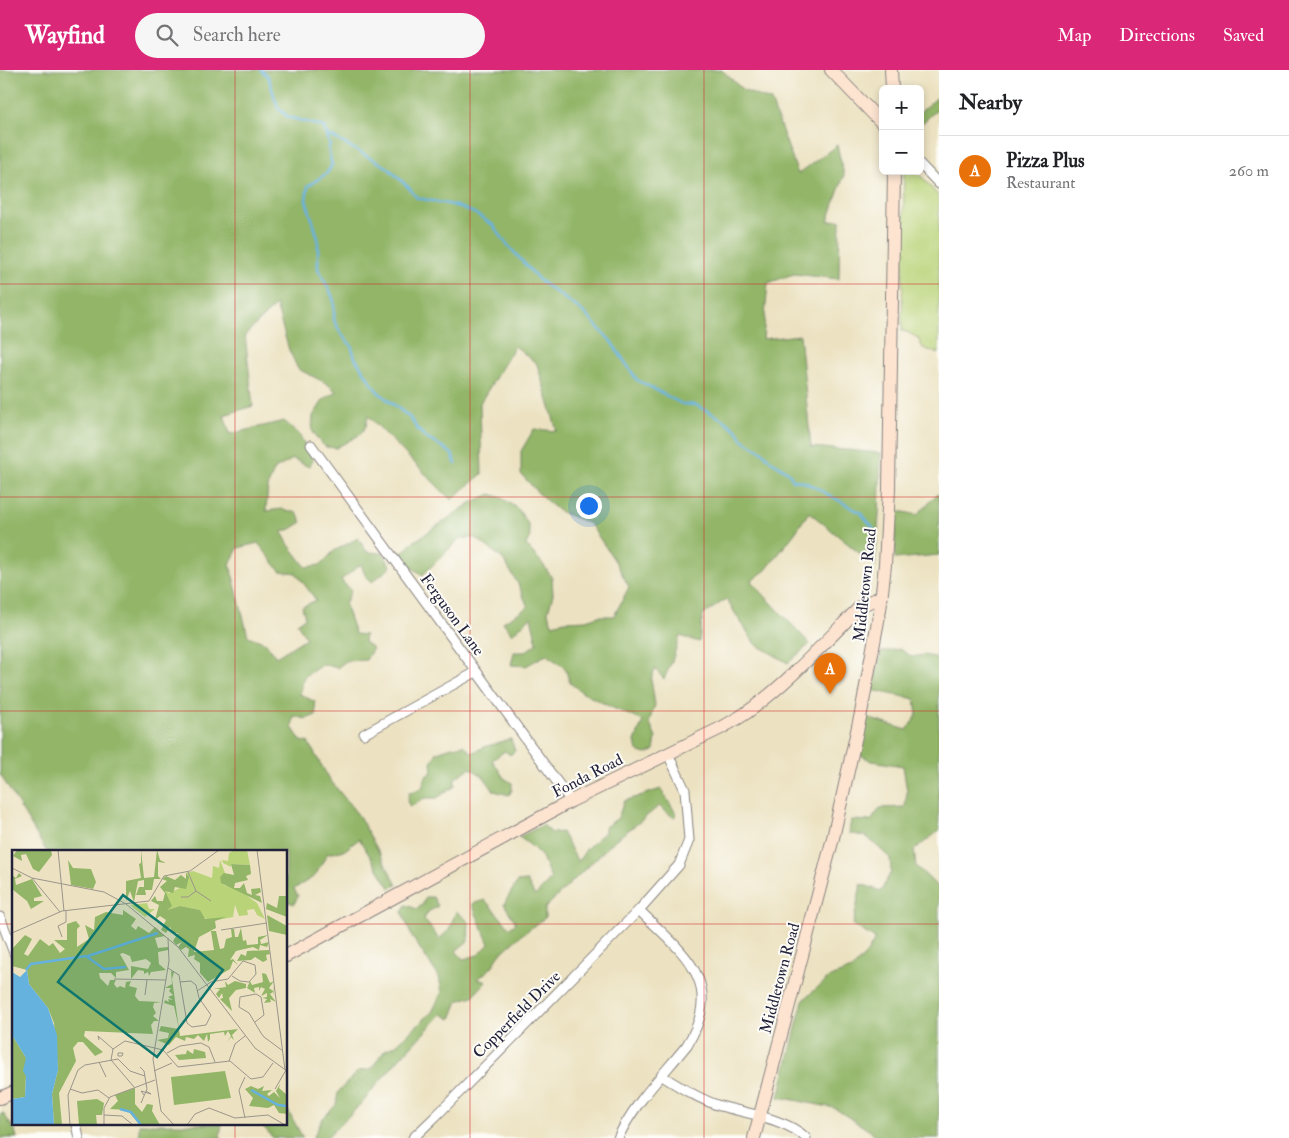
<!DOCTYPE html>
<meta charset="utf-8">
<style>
body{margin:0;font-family:"IM FELL Double Pica",serif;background:#f6f6f6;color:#202124}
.controls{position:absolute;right:15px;top:15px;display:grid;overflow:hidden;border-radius:8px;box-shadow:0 2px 8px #0003}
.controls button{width:45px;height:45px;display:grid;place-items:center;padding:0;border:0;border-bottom:1px solid #e0e0e0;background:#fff;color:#202124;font:25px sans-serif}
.you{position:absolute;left:588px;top:435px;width:18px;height:18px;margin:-12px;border:4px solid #fff;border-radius:50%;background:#1a73e8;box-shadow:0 0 0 8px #1a73e833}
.badge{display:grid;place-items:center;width:32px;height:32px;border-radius:50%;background:#db2777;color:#fff;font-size:16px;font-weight:700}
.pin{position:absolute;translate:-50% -41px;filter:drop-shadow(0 1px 2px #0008)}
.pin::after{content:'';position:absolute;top:26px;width:18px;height:15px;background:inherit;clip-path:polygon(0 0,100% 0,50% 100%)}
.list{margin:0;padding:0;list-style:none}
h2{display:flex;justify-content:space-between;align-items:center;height:65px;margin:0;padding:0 20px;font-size:21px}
h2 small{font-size:16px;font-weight:400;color:#757577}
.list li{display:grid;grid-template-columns:32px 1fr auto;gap:15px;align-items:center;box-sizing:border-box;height:70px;padding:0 20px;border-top:1px solid #e0e0e0}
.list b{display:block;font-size:19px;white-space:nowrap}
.list p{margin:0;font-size:16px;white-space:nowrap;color:#757577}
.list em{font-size:16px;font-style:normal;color:#757577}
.icon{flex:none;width:28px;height:28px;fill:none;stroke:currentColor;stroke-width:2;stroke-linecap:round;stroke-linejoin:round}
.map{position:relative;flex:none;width:939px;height:1068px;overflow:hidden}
header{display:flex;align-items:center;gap:30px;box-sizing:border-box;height:70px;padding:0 25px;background:#db2777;color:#fff}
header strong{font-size:24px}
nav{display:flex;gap:28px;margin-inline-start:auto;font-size:18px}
.search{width:350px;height:45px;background:#f6f6f6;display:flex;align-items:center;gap:12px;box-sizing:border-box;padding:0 18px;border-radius:28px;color:#757577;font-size:19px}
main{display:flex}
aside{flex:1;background:#fff}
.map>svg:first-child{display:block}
</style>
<header>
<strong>Wayfind</strong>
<div class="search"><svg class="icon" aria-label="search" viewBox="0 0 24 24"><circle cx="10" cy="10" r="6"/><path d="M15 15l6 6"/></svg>Search here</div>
<nav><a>Map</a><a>Directions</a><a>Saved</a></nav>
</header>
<main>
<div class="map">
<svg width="939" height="1068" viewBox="0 0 939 1068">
<rect width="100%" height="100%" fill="#fdfcf7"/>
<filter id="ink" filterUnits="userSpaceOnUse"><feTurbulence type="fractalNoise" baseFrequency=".02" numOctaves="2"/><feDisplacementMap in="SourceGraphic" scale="10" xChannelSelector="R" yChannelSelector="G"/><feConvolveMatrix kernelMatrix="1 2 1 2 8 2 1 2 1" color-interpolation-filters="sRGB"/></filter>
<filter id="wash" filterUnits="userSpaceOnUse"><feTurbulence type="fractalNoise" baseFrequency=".0096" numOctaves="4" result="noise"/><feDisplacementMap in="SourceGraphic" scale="20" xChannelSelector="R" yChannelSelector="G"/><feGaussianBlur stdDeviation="1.12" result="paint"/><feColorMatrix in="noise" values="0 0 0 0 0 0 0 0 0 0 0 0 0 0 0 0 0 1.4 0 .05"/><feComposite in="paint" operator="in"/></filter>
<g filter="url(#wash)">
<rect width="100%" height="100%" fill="#ece2c1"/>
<path fill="#b9d378" stroke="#6e7a5a" d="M904 101H914L924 109 939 127V284L923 278 918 268 907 262 902 261Z"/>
<path fill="#92b568" stroke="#5a6c52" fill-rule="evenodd" d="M0 0H722L743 20 771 31 798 104 837 75 844 105 828 151 840 150 839 209 794 204 768 213 763 269 800 265 811 377 881 383 879 445 875 496 809 442 795 463 766 500 751 511 810 574 788 593 755 574 726 529 703 545 699 572 680 566 672 591 664 609 655 599 651 609 655 635 649 652 656 668 654 681 646 684 637 681 635 671 643 651 611 637 583 623 570 613 565 598 547 585 542 587 526 596 511 595 514 582H525L537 573 531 547 512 564 503 552 528 537 518 514 503 489 476 468H460L423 505 406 494 402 483 412 473 472 432 491 424 502 428 518 439 528 454 530 466 526 475 542 493 552 508 553 524 548 542 552 554 565 551 586 550 598 546H614L629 517 615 491 590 454 559 441 541 426 521 404V381L534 359 557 361 537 294 515 276 480 333 482 404 451 430 368 346 366 356 361 364 336 378 326 377 317 369 312 360 313 346 324 329 337 322 326 313 298 299 289 280 276 235 245 265 253 336 224 345 230 364 284 351 299 364 313 389 309 397 293 389 275 399 268 415 266 441 282 439 297 443 302 452 291 459 282 462 289 475 306 497 320 495 334 481 358 468 367 482 383 483 391 497 372 512 365 505 361 494 341 510 351 521 345 534 355 564 365 565 364 572 373 578 366 590 346 591 337 598 323 594 304 607 300 624 315 632 316 645 306 649 294 646 292 657 301 671 308 672 330 710 359 746 397 815 390 818 359 769 345 780 327 784 315 806 294 819 298 826 294 834 286 831V782H47L0 704ZM258 473 280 501 296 503 316 530 302 537 305 548 297 553 306 568 276 587 266 573 248 566 230 494 238 478Z
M939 26V38L920 55V42Z
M937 424 939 425V485L895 489V442H904L917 445Z
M900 579 912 587 924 585 939 588V761L914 780 916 796 939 818V1068H881L834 1038 779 1027 803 930 830 907 852 899 867 883 875 869 853 855 861 814 881 821 891 802 890 788 867 767 849 763 851 750 871 751 880 738 905 737 907 722 903 696 872 691 858 684 864 647 907 660 917 645 915 629 871 620 881 582Z
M511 669 515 681 510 685 505 681 492 690 504 708 512 713V720L509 725 494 721 483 706 470 698 455 708V716L437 728H425L410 737 407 731 409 723 422 718 426 706 432 702 431 693 437 682 452 677 464 675 472 683 484 677Z
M661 719 677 745 673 747 659 736 637 754 616 769 545 838V848L520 866 499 885 492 897 478 909 486 912 473 926 458 931 451 949 442 944 399 989 372 1020 364 1031 326 1068H313L323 1048 336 1035 338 1022 358 1001 371 999 385 980 396 975 432 942 442 922 439 907 412 867 402 842 406 835 417 839 423 834 425 827H433L438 836 428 842 424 849 439 869 449 860 456 841 469 852 468 871 456 881 463 889 478 885 489 874 472 834 485 830 510 858 516 853 504 834 517 812 527 811 535 826 551 809 542 787 530 775 519 767 543 755 552 763 562 762 578 792 587 778 605 762V757L618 748 624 731Z
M286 1037 303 1068H273L261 1054H286Z
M3 1043 15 1061 17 1068H0V1045Z
M139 1054H222L220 1066 222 1068H139Z"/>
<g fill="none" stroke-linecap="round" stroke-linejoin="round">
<path stroke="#66b2df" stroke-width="2.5" d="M261 0 268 6 278 38 288 47 324 57 330 75 328 78 332 95 327 103 308 116 306 130 318 168V199L330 221 334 231V250L341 264 351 275 355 288 377 321 409 347 419 361 429 370 441 376 452 384 456 394
M327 64 387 97 409 118 417 128 453 135 474 143 493 155 505 172 540 211 581 240 610 270 637 310 682 334 696 335 722 349 738 361 742 369 764 383 771 391 778 395 789 403 793 410 802 411 815 417 861 443 874 459"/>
</g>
</g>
<g filter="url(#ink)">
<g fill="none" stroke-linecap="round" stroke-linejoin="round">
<g stroke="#87827e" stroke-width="11">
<path id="street" d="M920 94 939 114
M311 375 571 731
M364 664 476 602
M0 847 14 883
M662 1006C680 1017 697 1028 717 1035 743 1043 786 1048 806 1068
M76 1054 79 1068
M413 1068 436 1046 639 840 679 795 689 770 685 720 668 684
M618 1068C634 1033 663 1005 687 975 727 911 681 882 639 840"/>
</g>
<g stroke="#87827e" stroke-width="14">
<path id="secondary" d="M831 0 883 54
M891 0 892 19
M286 886 571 731 723 657C731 652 739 648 746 643 787 614 825 572 860 537L867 533 882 526
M0 1028 14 1022
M754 1068 833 768 861 643 880 540 885 495 889 419 894 101"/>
</g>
<use href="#street" stroke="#fff" stroke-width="9"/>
<use href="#secondary" stroke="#fde4d1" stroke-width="12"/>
</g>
</g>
<path fill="none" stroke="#d62828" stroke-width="1" stroke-opacity="0.55" d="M235 0V782M470 0V1068M704 0V1068M0 214H939M0 427H939M0 641H939M0 854H14M286 854H939M235 1054V1068"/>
<g text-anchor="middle" stroke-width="4" stroke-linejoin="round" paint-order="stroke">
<g font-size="16" fill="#22223b" stroke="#fdfcf7">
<text transform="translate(864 515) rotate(-84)" y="6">Middletown Road</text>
<text transform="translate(453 544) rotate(54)" y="6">Ferguson Lane</text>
<text transform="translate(587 705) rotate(-27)" y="6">Fonda Road</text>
<text transform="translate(779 908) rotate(-75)" y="6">Middletown Road</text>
<text transform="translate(516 944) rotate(-45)" y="6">Copperfield Drive</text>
</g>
</g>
<g transform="translate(12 780)">
<rect width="275" height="275" fill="#ece2c1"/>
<path d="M222 0H235L238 15 219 14V17L211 13 210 10 216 11 217 3ZM208 10 213 23 208 27 212 35 227 40 245 53 253 69 245 65 242 59 235 60 236 65 227 66 223 55 221 67 200 71 190 67 188 60 168 56 155 60 153 40 157 43 174 35 176 27 174 23 181 21 200 28 201 16 207 18ZM135 53 137 59H143L133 67 118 55Z" fill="#b9d378"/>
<path d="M5 0H39L40 5 27 22 21 19 14 4 9 5 10 11 1 6ZM129 0 132 28 142 27 145 0 148 10 154 13 146 12V26L149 29H142L140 40H133L134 45H124L127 37H132V30L126 31 122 52 118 41 114 51V31L129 28 127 14 129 13ZM56 10 61 18 79 19 84 32 81 39 59 35ZM219 14 238 15 239 24 234 26 236 30 223 33 222 38H228L232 33 235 43 240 45 239 39 248 38 249 42 243 45 248 46 250 53 209 33 208 27 212 23 222 25ZM7 23 10 26 3 29 4 35 20 29 30 46 22 48V51H32L19 59 15 51 0 39V25L4 28ZM174 23 177 27 174 39 163 37 161 43 153 41 160 56 155 60 168 56 188 60 193 69 214 67 203 71 204 78 187 87 182 102 202 100 199 81H204L208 99 212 98 214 89 220 87 219 79H222L223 87H226L229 78 231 91 234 90 235 95 246 94V87L256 85 248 90 249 94 257 92 255 97 248 95 247 100 241 97 224 101 218 110 221 109 226 115 221 111 218 119 196 132 188 123V113L182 109 183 105 176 107 177 99 174 97 169 100 166 97 170 92 164 95 161 91 166 83H161L158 77 154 83 149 80 154 70 148 66 143 70 147 55 139 51 143 46 145 51H151L153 43 148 37 155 31 150 29 154 26 163 30 169 25 174 29ZM267 46H275V67L254 59 255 53 265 58ZM111 60 124 69 119 76 124 80 126 76 137 83 143 77 153 86 143 88 146 98 156 97V100L146 102 147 114 154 120 139 122 137 126 136 122 132 124V121L126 120 119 129V116L136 119 139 113 134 109 120 112 118 106 111 103 108 104 117 120 104 122V128L99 123H87L88 128 96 136 98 130H104L102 134 105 138 108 136 113 138 114 132 119 131 117 136 125 138 123 146 127 151 149 152 142 153 141 157 144 163 141 166 147 171H142L139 175 141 184 73 181 72 186 91 202 83 206 71 192H66L61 198 64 211 47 243 50 275H42L40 244 46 220 42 173 36 158 17 134 15 120 0 116V99L13 85 20 89 12 104 16 106 28 89 37 96 41 93 48 103 53 99 42 90H55V74L64 71 68 76 65 79V97L77 89 73 75 82 80 83 67 94 62 111 65ZM255 65 275 76V85L257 81ZM257 100 258 104 254 105 255 110 251 112 243 107 239 110 225 111 229 104 234 106 235 101ZM159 121 162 122 160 129 168 186 226 179 220 185 222 190 219 187 215 192 219 186 216 181 213 186 212 182 198 184V189L196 192 195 184 192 191 186 185 182 189 174 187 173 191 164 187 157 195 145 190 156 188 157 183 147 181 149 176 167 179 162 156 152 153 153 150 157 152 156 149 161 150 156 147 161 145 157 141 159 138H153L160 134ZM250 123 254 124 258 133 262 131 257 138 261 141V136L262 146 261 142 258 144 264 152 258 149 259 152 252 153 255 149 250 148 255 147V143L249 146 253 139 249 137 247 141V137L242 138 243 143 235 138 238 131 240 135 251 132ZM213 131 216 135 223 131 234 134V138L224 140 217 148 220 161 208 149 211 148 210 143 207 148 204 144 208 139H201L214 137ZM0 185 14 208V225L13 247 0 249ZM182 199 193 202 194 208 167 210 163 205 174 204 175 200 181 204ZM213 221 219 248 162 255 159 227ZM268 234 267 238 275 245V264L267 263 262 255 256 258 237 256 241 248 233 239 239 236 246 239 252 236 250 241 260 240 255 244 257 246 262 242 268 248 264 241ZM123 238V254L130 262 135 254 141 255 140 261 148 275H128L115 260 98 259 106 251 103 245ZM85 249 92 253 90 265H84L85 275H67L65 251Z" fill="#92b568"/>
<path d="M15 120 17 134 36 158 45 185 46 220 40 244 42 275H0V249L13 247 14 226 11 221 14 208 0 185V122L8 127Z" fill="#66b2df"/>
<path fill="none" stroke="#66b2df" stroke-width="2.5" d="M76 106 146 83M14 120 19 114 74 106 92 119 114 117M239 240 266 255 275 256M108 259 119 262 129 275"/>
<path fill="none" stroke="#9b958b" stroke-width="1" d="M46 0 52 61M245 0 273 220M0 18 20 28 48 62M176 22 184 41 199 51M20 28 92 42 114 54 166 97 243 198 275 221M169 47H176L184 41M209 80 255 73M0 83 50 61 137 51 152 26 178 21 207 0M50 87 46 76 54 72V61M156 88 157 111 141 209 149 261 162 275M156 118 167 125 175 173 180 177 194 175 199 165 187 148 184 135 179 131 168 132M102 129 154 130M185 141 199 132 216 129 231 111 243 115 244 124 237 132 228 131 220 126M133 145 135 130M243 172 252 165 249 147 244 144 228 147 227 157 237 163 249 183 252 187 271 201M87 190 86 186 101 199M106 203H111L110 206H106ZM155 203 168 196 189 193 197 197 203 212M106 209 118 221 133 226M217 211 223 194 233 186M87 212 94 227M128 217 132 221 135 239 129 253M142 221 160 213M122 237 99 210 101 199 113 191 151 200 166 217 218 211 239 229 251 227 261 213M58 239 70 243 86 240 97 248M263 239 274 220M132 245 129 241 139 244 134 241M92 265 110 266 121 275M233 268 227 240 233 227M58 275 56 245 66 220 73 215 106 209M92 275V258L98 247 143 230M175 275 183 264 197 258 223 268 256 265 273 275"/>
<path fill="#0f766e" fill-opacity="0.15" stroke="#0f766e" stroke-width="2.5" d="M111 45 211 120 145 207 46 132Z"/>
<rect width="275" height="275" fill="none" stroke="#22223b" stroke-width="2.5"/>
</g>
</svg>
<div class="controls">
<button>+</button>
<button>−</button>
</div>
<div class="you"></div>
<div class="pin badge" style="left:830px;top:624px;background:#e8710a">A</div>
</div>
<aside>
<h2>Nearby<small></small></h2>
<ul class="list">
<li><span class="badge" style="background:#e8710a">A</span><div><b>Pizza Plus</b><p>Restaurant</p></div><em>260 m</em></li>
</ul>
</aside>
</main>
